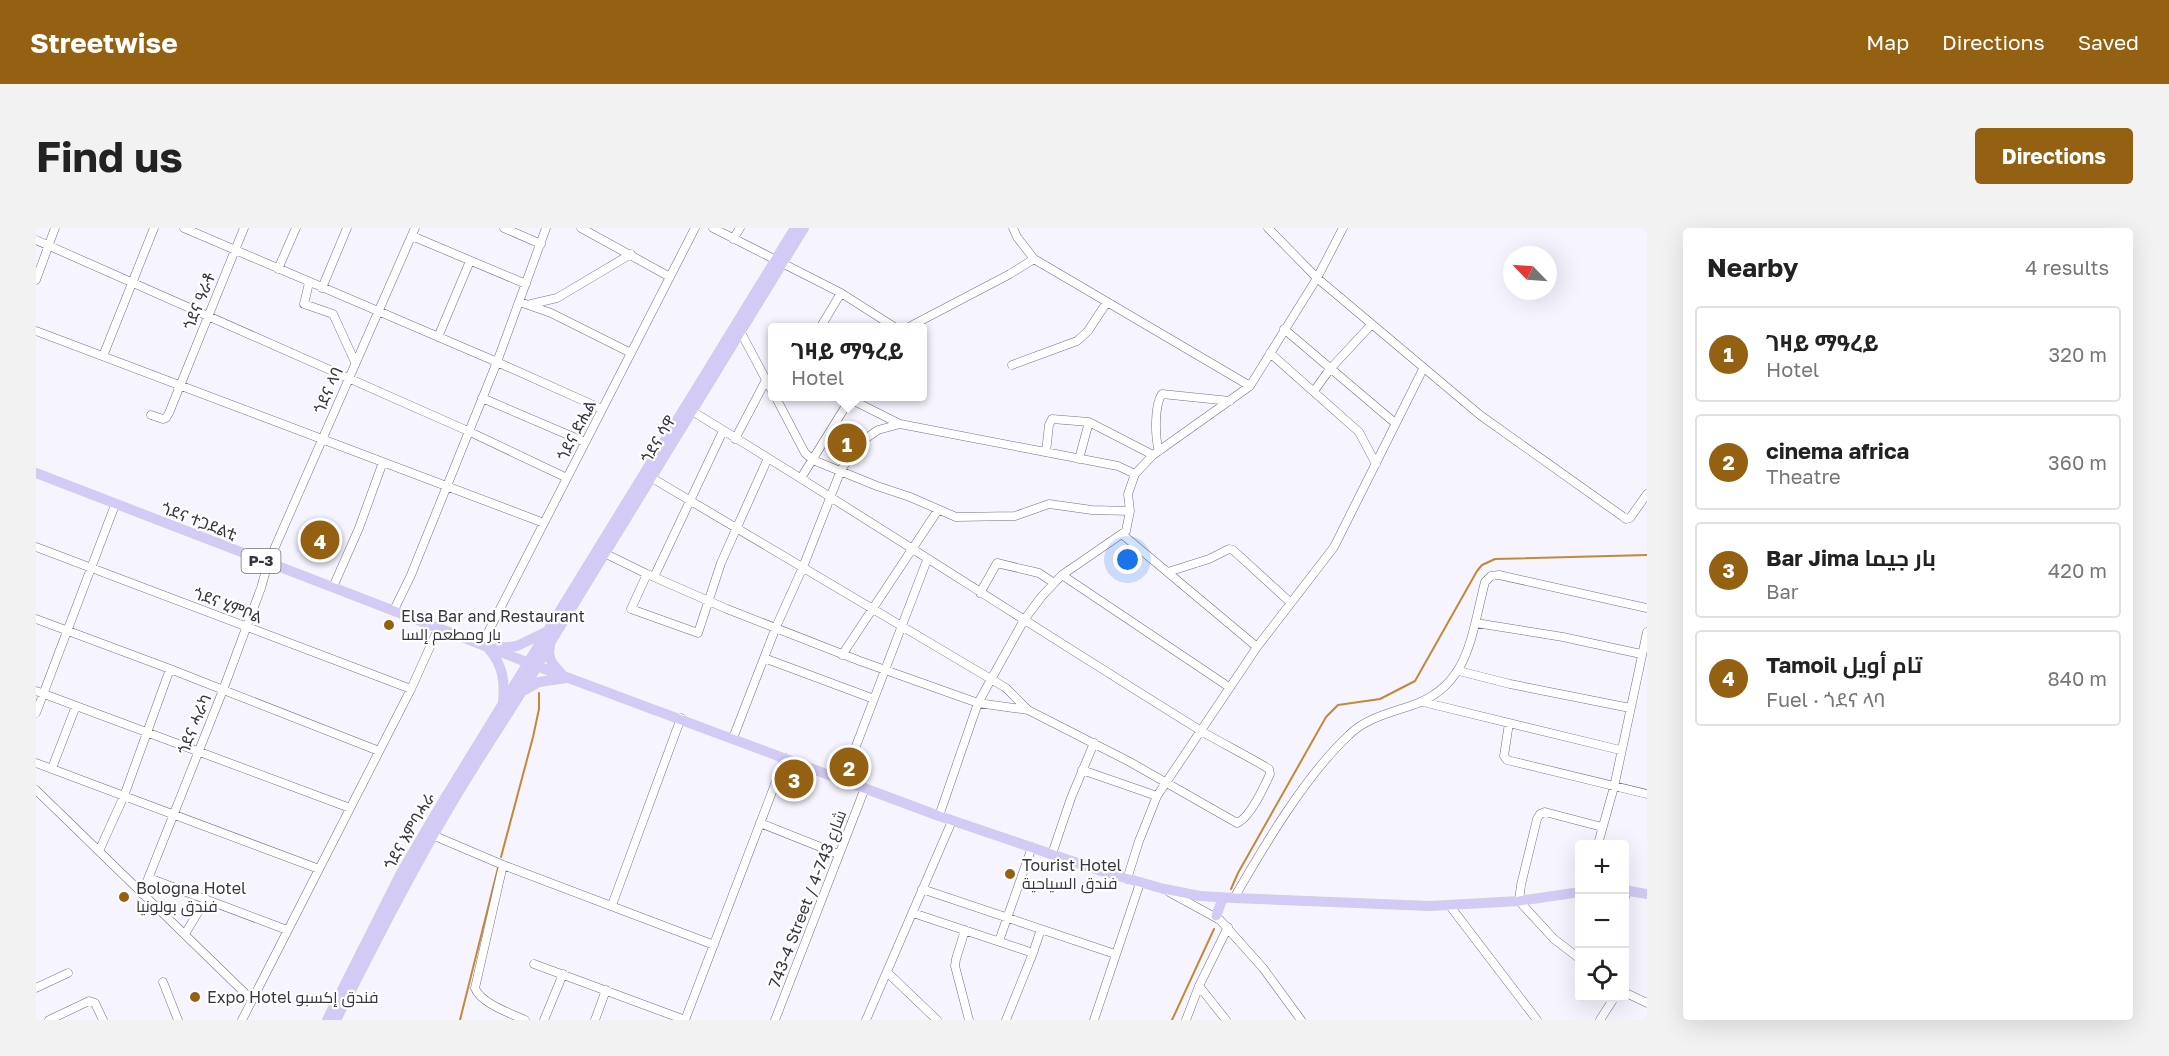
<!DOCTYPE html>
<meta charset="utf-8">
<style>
body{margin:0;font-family:"Golos Text",Cairo,"Noto Sans Ethiopic",sans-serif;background:#f2f2f2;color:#222}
.controls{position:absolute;right:18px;bottom:18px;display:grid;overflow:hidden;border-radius:6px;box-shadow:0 6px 24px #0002}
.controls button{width:54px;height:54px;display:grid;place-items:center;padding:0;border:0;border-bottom:2px solid #e0e0e0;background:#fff;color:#222;font:30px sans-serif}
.compass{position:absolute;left:1467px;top:18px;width:54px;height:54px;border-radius:50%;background:#fff;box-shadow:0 6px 24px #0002;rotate:295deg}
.you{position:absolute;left:1092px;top:332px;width:21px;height:21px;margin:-15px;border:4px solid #fff;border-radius:50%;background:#1a73e8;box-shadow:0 0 0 9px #1a73e833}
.badge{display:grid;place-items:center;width:39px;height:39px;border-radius:50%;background:#946113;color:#fff;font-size:20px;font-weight:700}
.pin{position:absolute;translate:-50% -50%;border:3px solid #fff;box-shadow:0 2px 6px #0006}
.popup{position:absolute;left:732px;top:95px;width:159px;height:78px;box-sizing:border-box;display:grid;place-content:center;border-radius:6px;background:#fff;filter:drop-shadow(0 2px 4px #0005);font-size:20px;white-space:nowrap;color:#767676}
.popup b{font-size:22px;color:#222}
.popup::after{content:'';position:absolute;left:50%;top:100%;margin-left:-12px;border:12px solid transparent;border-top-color:#fff}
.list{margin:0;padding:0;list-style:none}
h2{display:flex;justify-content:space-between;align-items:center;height:78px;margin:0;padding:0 24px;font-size:26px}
h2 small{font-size:20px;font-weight:400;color:#767676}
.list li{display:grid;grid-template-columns:39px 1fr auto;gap:18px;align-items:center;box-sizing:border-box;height:96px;margin:0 12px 12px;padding:0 12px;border:2px solid #e0e0e0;border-radius:6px}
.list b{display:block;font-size:22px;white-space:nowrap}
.list p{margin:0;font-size:20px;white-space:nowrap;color:#767676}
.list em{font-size:20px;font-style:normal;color:#767676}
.icon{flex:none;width:33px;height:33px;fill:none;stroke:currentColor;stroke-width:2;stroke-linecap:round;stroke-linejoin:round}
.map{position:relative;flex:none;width:1611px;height:792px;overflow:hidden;border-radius:6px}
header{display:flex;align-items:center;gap:36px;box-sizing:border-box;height:84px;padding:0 30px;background:#946113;color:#fff}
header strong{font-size:28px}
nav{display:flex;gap:33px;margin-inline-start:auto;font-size:21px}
.intro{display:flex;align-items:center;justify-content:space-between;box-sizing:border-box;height:144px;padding:0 36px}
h1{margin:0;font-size:42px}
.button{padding:15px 27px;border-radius:6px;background:#946113;color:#fff;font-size:21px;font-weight:700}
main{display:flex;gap:36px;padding:0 36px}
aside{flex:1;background:#fff;border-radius:6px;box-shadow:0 6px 24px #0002}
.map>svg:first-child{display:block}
</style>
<header>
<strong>Streetwise</strong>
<nav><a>Map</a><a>Directions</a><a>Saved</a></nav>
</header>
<div class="intro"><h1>Find us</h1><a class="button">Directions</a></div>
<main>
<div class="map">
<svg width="1611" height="792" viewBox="0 0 1611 792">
<rect width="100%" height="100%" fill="#f5f4ff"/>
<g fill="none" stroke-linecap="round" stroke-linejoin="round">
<path stroke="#c48937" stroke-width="2" d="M465 629 497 509 503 481V465
M1195 661 1202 645 1290 489 1302 477 1344 471 1379 453 1441 343 1446 337 1459 331 1611 327
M424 792 462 640
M1136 792 1178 701"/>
<g stroke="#747087" stroke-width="9">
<path id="minor" d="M148 0 461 134 566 181
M468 0 505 16
M545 0 634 49
M677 0 805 65 860 100
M977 0 981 9 998 31
M1232 0 1281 50 1444 187 1586 288 1590 291 1594 290 1611 266
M376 8 490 56
M697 11 704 0
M0 12 432 203 531 250
M242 41 260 0
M0 52 19 0
M273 55 268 76 297 86 319 134
M286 60 311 0
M484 74 515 85 595 125
M495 76 521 70 595 26
M784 100 805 65
M871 100 974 46 998 31 1214 158
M703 101 736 163
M1248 101 1359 195
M0 103 508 295
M402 109 434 33
M1234 125 1323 204 1340 236
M67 128 118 0
M976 137 1041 113 1052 103 1071 74
M1278 163 1294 141 1335 97
M739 168 769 225 777 232 841 258 874 269 920 289 979 288 1013 276 1056 282 1094 283
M446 170 549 214
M814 171 864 196 1082 238 1099 246
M115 187 127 191 130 190 133 185 208 0
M699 211 730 152
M1123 223C1119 210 1118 177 1126 166L1194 173
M1010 224 1013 197 1016 191 1053 194 1117 227
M1043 231 1053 194
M611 247 970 460 992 482 1094 534 1201 595C1214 590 1228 559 1234 546L1233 541C1210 527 1185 515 1162 501 991 395 823 285 651 180
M765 250 816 168
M1087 307 1221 419
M0 319 375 461
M566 324 611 346 691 381 824 433 942 475 992 482
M1132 344 1173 331 1193 321 1197 322 1255 375
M611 346 595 381 662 405 685 335 732 230
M1026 347 1193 459
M618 349 687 203
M297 359 323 300 347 234
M944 365 961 335 1003 345 1018 355
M358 382 375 347 461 134 510 0
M0 391 134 441 343 523
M1440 395 1527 409 1605 426
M446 416 659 0
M806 427 902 282
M728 430 838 471
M1423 443 1474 456 1594 480
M0 463 314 580
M1387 474 1584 522
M0 485 79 277
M1473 495 1468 528 1471 532 1611 566
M697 510 740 399 767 339 805 242 820 219 829 211 842 202 864 196
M0 535 283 641
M16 540 40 478
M1046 542 1121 568
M807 552 891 332
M0 562 216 772
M903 588 942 475 988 392 1006 368 1026 347 1090 303 1094 283 1092 266 1099 246 1117 227 1214 158 1281 50 1307 0
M724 595 802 626
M394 606 467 637 678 717
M1562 616 1578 559 1611 404
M63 623 88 568 134 441
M1016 626 1035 570 1058 515
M467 637 439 760C444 775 476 786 489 792
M113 650 251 702
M1091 651 1103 613 1121 568 1221 419 1298 319 1387 141
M886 661 1079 726
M1133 664 1184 692 1227 740 1265 792
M106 666 187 462 225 360 232 335 379 0
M1198 670C1228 618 1269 548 1313 507 1329 491 1353 485 1374 478 1434 459 1435 407 1449 354L1455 348 1463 347 1611 380
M1588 675 1590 662
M576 677 645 490
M1414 678 1501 792
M877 685 997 725 1005 701
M929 702 920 731 919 738 933 792
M149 706 170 671
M963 713 996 619
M1544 731 1518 711 1483 673 1485 657 1501 591 1504 586 1509 584 1566 599
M498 736 649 792
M852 745 901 792
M127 754 142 792
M1163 758 1190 792
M0 760 32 745
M1588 764 1611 775
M13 792 53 773 59 775 67 792
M206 792 375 461 403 399
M508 792 527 746
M559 792 570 762
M649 792 749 530
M739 792 829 560
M830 792 916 593
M970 792 997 725
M1058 792 1104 655
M1150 792 1163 758 1192 699
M1564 792 1578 770"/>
</g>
<g stroke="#d3d3d5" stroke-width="10">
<path id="major" d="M0 245 514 443 903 588 1065 643 1128 661 1164 668 1198 670 1394 678 1483 673 1544 664
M514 418C511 431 517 437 525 445
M452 420C467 437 469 453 467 474
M461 420 481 418 510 404
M489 462 503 454 530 450
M1588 662 1611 666
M1180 688 1187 670
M291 792 366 643 409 570 759 0
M300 792C337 719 374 646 416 575 448 520 486 468 516 412L768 0"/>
</g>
<use href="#minor" stroke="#fff" stroke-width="8"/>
<use href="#major" stroke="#d3caf5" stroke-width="9"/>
</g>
<g fill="#946113" stroke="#fff" stroke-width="2">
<circle cx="353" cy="397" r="6"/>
<circle cx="974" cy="646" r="6"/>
<circle cx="88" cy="669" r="6"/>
<circle cx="159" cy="769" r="6"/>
</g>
<g text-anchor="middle" stroke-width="4.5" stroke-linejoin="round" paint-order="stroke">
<rect fill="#fff" stroke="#737279" stroke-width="1.5" x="205.5" y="321" width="39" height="24" rx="4.5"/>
<g font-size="15" font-weight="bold" fill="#373640">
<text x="225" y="338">P-3</text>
</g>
<g font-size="16" fill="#373640" stroke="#fff">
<text transform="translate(163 73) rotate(-68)" y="6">ጎደና ዓራቶ</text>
<text transform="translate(292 162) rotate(-66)" y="6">ጎደና ላባ</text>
<text transform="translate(540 202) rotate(-63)" y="6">ጎደና ድሒል</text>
<text transform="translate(622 211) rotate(-59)" y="6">ጎደና ሳዋ</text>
<text transform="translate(163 293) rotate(21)" y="6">ጎደና ተጋደልቲ</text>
<text transform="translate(192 377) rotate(21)" y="6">ጎደና ሂምቦል</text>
<text transform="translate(158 496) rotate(-68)" y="6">ጎደና ሓራካ</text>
<text transform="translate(373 603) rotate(-60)" y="6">ጎደና እምባሓራ</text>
<text transform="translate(771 671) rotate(-69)" y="6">743-4 Street / شارع 743-4</text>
</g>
<g font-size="16" fill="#373640" stroke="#fff" text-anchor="start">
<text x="365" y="394">Elsa Bar and Restaurant<tspan x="365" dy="18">بار ومطعم إلسا</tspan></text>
<text x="986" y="643">Tourist Hotel<tspan x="986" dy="18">فندق السياحية</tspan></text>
<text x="100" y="666">Bologna Hotel<tspan x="100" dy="18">فندق بولونيا</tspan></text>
<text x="171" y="775">Expo Hotel فندق إكسبو</text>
</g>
</g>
</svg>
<div class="controls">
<button>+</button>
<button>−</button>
<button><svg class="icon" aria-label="locate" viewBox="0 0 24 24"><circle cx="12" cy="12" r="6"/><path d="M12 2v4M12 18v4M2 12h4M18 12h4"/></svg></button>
</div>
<svg class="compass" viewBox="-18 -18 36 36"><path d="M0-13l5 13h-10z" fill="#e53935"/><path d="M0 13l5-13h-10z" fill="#767676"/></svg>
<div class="you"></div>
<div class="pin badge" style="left:811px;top:215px">1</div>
<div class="popup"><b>ገዛይ ማዓረይ</b>Hotel</div>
<div class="pin badge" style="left:813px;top:539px">2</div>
<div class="pin badge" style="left:758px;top:551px">3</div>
<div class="pin badge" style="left:284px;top:312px">4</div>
</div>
<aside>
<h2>Nearby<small>4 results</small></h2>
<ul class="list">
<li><span class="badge">1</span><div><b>ገዛይ ማዓረይ</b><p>Hotel</p></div><em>320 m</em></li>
<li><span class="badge">2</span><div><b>cinema africa</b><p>Theatre</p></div><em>360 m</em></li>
<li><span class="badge">3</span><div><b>Bar Jima بار جيما</b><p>Bar</p></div><em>420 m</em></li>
<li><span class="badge">4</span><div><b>Tamoil تام أويل</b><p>Fuel · ጎደና ላባ</p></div><em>840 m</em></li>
</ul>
</aside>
</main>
